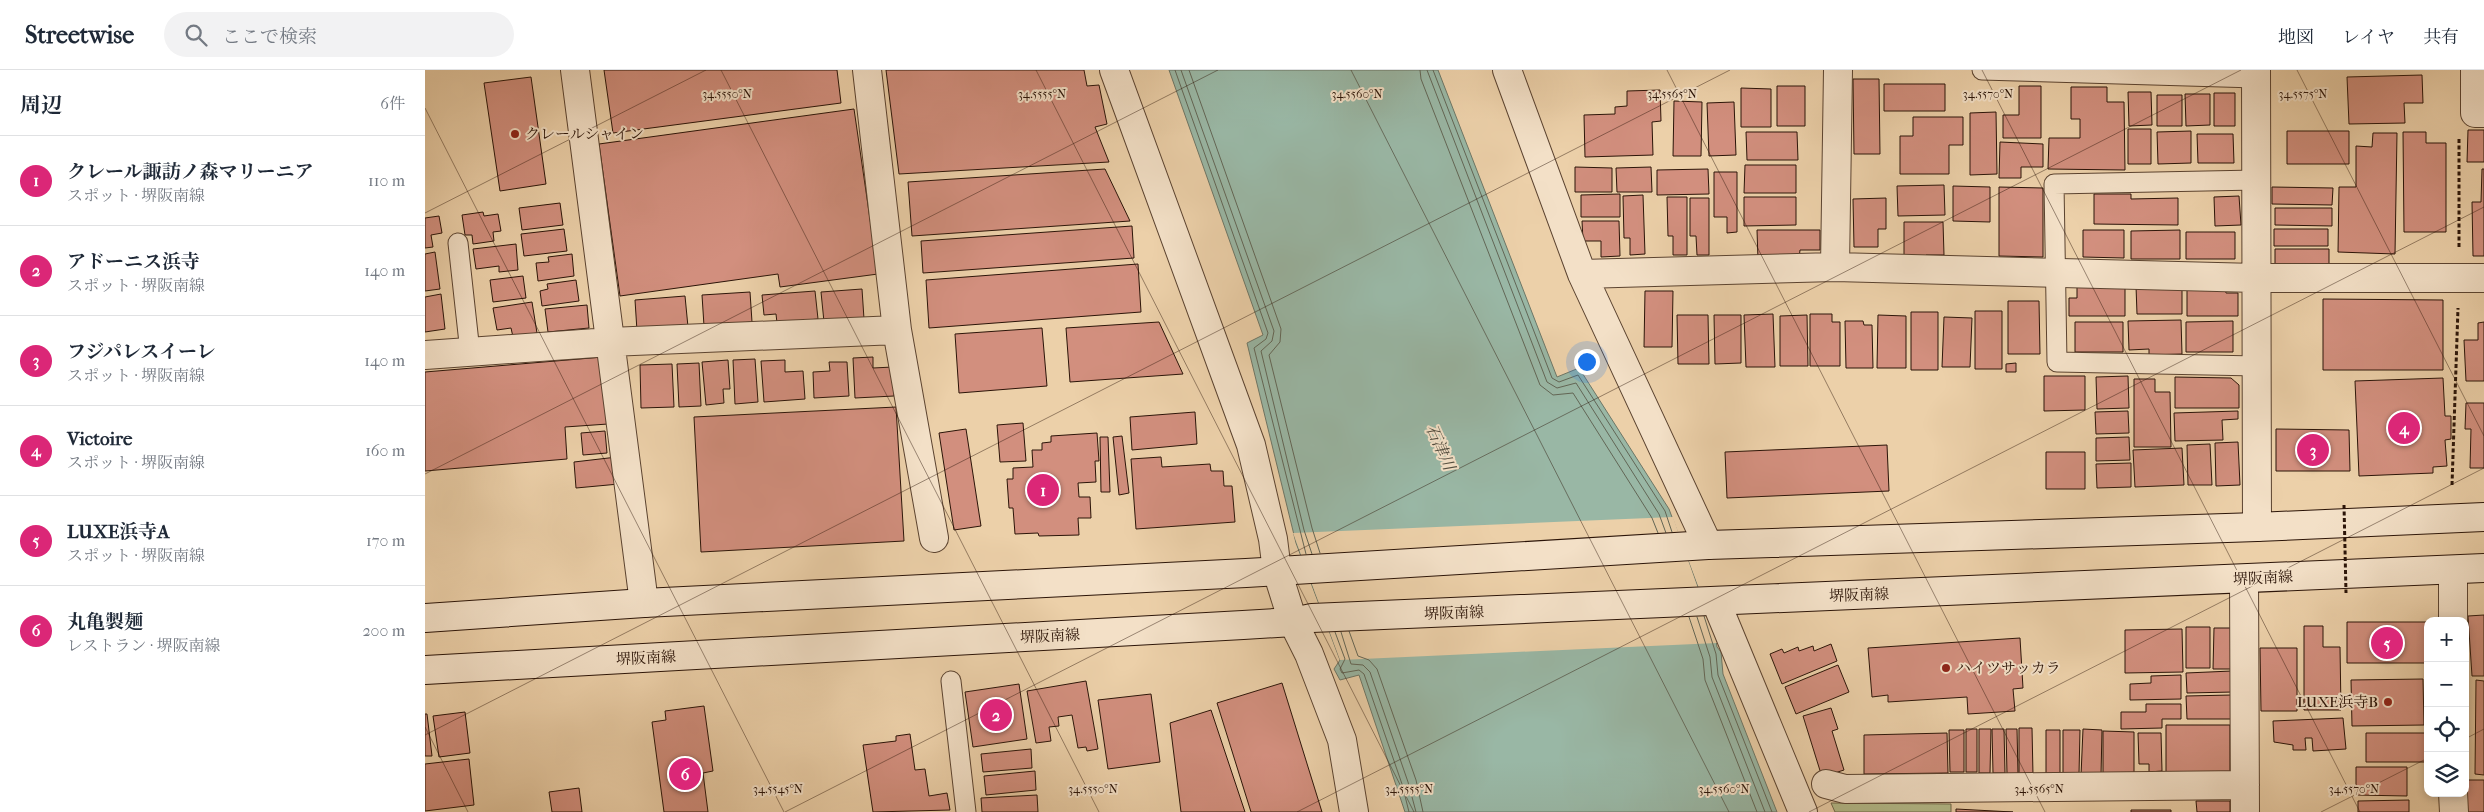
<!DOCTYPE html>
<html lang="ja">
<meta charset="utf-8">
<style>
body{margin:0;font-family:"IM FELL French Canon","Noto Serif JP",serif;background:#f2f2f3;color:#1f2937}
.controls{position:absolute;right:15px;bottom:15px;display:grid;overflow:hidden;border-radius:10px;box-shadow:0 2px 8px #0003}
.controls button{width:45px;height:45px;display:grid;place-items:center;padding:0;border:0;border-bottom:1px solid #e0e1e3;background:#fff;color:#1f2937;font:25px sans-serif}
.you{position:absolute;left:1161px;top:291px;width:18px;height:18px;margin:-12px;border:4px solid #fff;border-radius:50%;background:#1a73e8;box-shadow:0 0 0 8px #1a73e833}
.badge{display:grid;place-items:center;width:32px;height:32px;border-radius:50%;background:#db2777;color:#fff;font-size:16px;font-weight:700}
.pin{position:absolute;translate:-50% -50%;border:2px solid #fff;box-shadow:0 1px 5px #0006}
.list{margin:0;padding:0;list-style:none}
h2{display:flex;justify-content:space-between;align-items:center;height:65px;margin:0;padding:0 20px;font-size:21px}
h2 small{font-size:16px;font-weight:400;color:#747a83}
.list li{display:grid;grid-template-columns:32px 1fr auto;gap:15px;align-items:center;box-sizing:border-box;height:90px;padding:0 20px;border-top:1px solid #e0e1e3}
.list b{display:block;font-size:19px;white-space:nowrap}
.list p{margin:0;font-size:16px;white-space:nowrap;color:#747a83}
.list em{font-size:16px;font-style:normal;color:#747a83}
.icon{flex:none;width:28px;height:28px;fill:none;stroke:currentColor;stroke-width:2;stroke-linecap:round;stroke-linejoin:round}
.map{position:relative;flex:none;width:2059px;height:742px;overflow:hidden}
header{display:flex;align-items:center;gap:30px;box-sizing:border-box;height:70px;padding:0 25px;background:#fff;border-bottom:1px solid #e0e1e3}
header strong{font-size:24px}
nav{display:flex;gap:28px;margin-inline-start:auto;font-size:18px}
.search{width:350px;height:45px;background:#f2f2f3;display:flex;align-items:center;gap:12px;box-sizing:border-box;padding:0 18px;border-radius:28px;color:#747a83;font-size:19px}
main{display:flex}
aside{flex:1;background:#fff}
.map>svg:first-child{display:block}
</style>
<header>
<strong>Streetwise</strong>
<div class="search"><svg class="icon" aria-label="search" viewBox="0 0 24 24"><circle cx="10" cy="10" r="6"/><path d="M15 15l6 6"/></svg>ここで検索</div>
<nav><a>地図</a><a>レイヤ</a><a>共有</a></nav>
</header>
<main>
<aside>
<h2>周辺<small>6件</small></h2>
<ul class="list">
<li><span class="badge">1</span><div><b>クレール諏訪ノ森マリーニア</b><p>スポット · 堺阪南線</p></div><em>110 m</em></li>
<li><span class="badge">2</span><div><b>アドーニス浜寺</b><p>スポット · 堺阪南線</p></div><em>140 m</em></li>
<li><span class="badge">3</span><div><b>フジパレスイーレ</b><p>スポット · 堺阪南線</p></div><em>140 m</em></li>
<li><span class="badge">4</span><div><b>Victoire</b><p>スポット · 堺阪南線</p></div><em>160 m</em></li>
<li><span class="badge">5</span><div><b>LUXE浜寺A</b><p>スポット · 堺阪南線</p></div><em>170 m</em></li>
<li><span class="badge">6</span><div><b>丸亀製麺</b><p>レストラン · 堺阪南線</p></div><em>200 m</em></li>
</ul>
</aside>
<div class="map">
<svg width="2059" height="742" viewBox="0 0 2059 742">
<rect width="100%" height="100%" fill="#ecd0a9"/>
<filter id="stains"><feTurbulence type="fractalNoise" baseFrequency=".004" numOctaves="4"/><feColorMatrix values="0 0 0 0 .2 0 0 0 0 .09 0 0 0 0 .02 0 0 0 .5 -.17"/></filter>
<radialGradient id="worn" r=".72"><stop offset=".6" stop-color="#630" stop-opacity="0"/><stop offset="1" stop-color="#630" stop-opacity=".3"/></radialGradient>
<path fill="#b4bc8b" stroke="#70684a" d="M1406 733 1526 734V742H1410Z"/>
<path fill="#99b7a5" stroke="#6d7666" d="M744 0H1013L1132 307 1154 298 1244 439 1290 563 1292 577 1296 582 1298 604 1352 742H980L934 605 915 610 909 599 915 590 871 473 822 273 838 265Z"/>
<path fill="#ecd0a9" d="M1248 447 1292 573 915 590 868 463Z"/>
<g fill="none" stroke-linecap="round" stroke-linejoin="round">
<path stroke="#626656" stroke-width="1" d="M750 0 843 263 841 269 829 278 881 484
M756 0 849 261 847 271 836 281 879 460 887 484
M764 0 856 259 855 272 844 285 887 458 895 483
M995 0 996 9 1115 315 1128 325 1148 323 1227 448 1233 463
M1002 0 1122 312 1132 318 1151 313 1234 444 1241 463
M1008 0 1127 308 1134 312 1153 305 1240 441 1247 462
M1279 546 1291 584 1293 605 1347 742
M1264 547 1278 589 1280 610 1332 742
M1272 547 1285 587 1287 607 1340 742
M924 561 933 586 944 590 952 599 991 710 998 742
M910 562 920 589 915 599 917 603 934 600 939 604 977 714 984 742
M916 562 926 594 938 595 945 602 983 712 991 742"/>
</g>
<path fill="#d28f7e" stroke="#2b1408" d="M179 0H412L416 33 188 63Z
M461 0H659L662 16 674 15 682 54 670 57 684 92 474 104Z
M1997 5 1998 33H1979L1980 53 1924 54 1922 7Z
M106 7 121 114 75 121 59 13Z
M1428 9H1454L1455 84H1429Z
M1459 14H1520V41H1459Z
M1352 16H1380V56H1352Z
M1594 16H1616V68H1578V45H1594Z
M1646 17H1682V32H1699L1700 100 1623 99 1624 68H1655V49H1646Z
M1316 18 1346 19V57H1316Z
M1235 20 1236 51 1227 52 1228 85 1160 87 1159 45 1190 44V37L1202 36V21Z
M1703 22H1726L1727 55 1704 56Z
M1789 23H1810V56H1789Z
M1760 24H1785V55L1761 56Z
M1732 25H1757V56H1732Z
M1249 31 1277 32 1276 86H1248Z
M1309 32 1311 85 1284 86 1282 33Z
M429 39 453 204 355 217 353 204 195 226 174 74Z
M1571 42 1572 104 1545 105V43Z
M1488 47H1538V75H1524V104H1475V66H1488Z
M1703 59H1726V94H1703Z
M2043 60H2059V92H2042Z
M1766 61V93L1733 94 1732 62Z
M1862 61H1924V94H1862Z
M1321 62H1372L1373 90H1322Z
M1978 62H2001V73H2021V162H1979Z
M1948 63H1972L1970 184 1913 182 1914 117H1931V76L1947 77Z
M1772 64H1808L1809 93H1773Z
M1575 72 1618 74V97H1596V108H1574Z
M1320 95H1371V123H1319Z
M1150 97 1187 98V122H1150Z
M1226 97 1227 122H1192L1191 98Z
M680 99 705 151 487 166 483 112Z
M1283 99 1284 124 1232 125V100Z
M2057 99H2059V186H2048L2047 132H2056Z
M1289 102H1312V162L1302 163V147H1289Z
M1519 115 1520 145 1473 146 1472 116Z
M1528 116 1565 117V152L1528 151Z
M1574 117 1618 118V187L1574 186Z
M1847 117 1908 118 1907 135 1847 134Z
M1195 124V147H1156V125Z
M1669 124H1706V129L1753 128V155L1669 154Z
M1218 125 1220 184 1205 185V168H1199L1198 126Z
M1814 126 1816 155 1790 156 1789 127Z
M1242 127H1262V185H1248V166H1243Z
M1319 127H1371V155L1319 156Z
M1265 128H1284V185H1272L1271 166H1265Z
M1461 128V159H1453V177H1429L1428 129Z
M135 133 138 155 97 160 94 138Z
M1850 138H1907V156L1850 155Z
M58 142 59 146 73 144 76 161 68 162 69 171 48 174 47 165H40L37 145Z
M14 146 17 163 6 165 8 177 0 178V148Z
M1157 151H1194L1195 186 1176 187V171H1158Z
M1479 152H1518L1519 185H1501V189L1479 190Z
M707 156 709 188 498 203 496 171Z
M139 159 142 181 99 186 96 164Z
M1849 159H1903V176H1849Z
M1332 160H1395V180H1375L1374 189H1333Z
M1658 160H1699V188L1658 187Z
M1755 160V189H1706V161Z
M1761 162H1810V189H1761Z
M91 174 93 200 74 202V196L51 199 48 179Z
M1850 179H1904V198L1850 197Z
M10 182 15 219 0 221V184Z
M147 184 149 206 113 211 111 193 124 192 123 187Z
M713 194 716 242 504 258 501 210Z
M98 206 101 228 68 232 65 210Z
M151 210 154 231 117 236 115 221 123 219 122 214Z
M1652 215H1700V246H1644V228H1652Z
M1711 216H1757V244H1712Z
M1762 217 1800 218 1801 223H1813V246H1762Z
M437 219 439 249 399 252 396 222Z
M390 221 393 249 352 253 351 244 339 245 337 225Z
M1220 221H1248L1247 277H1219Z
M325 222 327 252 279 256 277 225Z
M16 224 20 259 0 262V227Z
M260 226 263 257 212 261 210 230Z
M1898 229 2018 230V300H1898Z
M1583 231H1614L1615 284H1583Z
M107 232 112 263 88 267 86 258 72 260 68 238Z
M162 235 164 258 123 262 120 239Z
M1550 241H1577V299H1550Z
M1486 242H1513V300H1486Z
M1348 244 1350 297H1321L1319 245Z
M1385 244H1407V252H1415V296H1385Z
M1252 245H1283L1284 294H1253Z
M1289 245H1316V293L1290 294Z
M1382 245 1383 296H1355V246Z
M1453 245 1481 246V298H1452Z
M1519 247 1547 248 1545 297H1517Z
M1756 250 1757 284 1724 285V279L1704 280 1703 251Z
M1420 251H1438L1439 255H1447L1448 298H1421Z
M1808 251V282H1761V252Z
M734 252 758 304 645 312 641 258Z
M1650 252H1698V282H1650Z
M2059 252V311H2041L2039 270H2053V253Z
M617 258 622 316 534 323 530 264Z
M178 287 183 354 140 357 142 389 0 401V302Z
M448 287V298L468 297 469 326 430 328 428 288Z
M330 289 333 332 310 334 308 290Z
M303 290 305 319H298L299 333 281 335 277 292Z
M360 290V302L378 301 380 329 339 332 336 291Z
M404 292H422L424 326 389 328 388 302 405 301Z
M274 293 276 336 254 337 252 294Z
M1591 293V302H1581V294Z
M247 294 249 337 216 338 215 295Z
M1619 306H1660V340L1619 341Z
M1703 306 1704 338 1672 339 1671 307Z
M1750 307 1806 308 1814 315V338H1750Z
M2018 308 2020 346H2026V369L2020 370 2022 396 2008 397V403L1934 406 1930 311Z
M1709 309H1730V322H1745L1746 377H1709Z
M2041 333H2059V398H2045L2046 359H2040Z
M471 337 479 471 276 482 269 347Z
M1703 341 1704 363 1671 364 1670 342Z
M1813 341V349L1797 350 1798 370 1750 371 1749 343Z
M770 342 772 374 707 380 705 347Z
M598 353 601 391 575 392 572 355Z
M541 359 556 456 529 460 514 363Z
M1851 359 1924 360 1925 401H1851Z
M180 361 182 383 158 385 156 363Z
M672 363 674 391H670L671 412 653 413 654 427H665L666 448H653L654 465 614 466 613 463 590 464 588 438H584L582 409H588V398L608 397 607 380H617V373L626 372V366Z
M697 366 704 423 694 425 688 367Z
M675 367H683L685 422H676Z
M1704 367 1705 390 1671 391V368Z
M1813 372 1815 415 1791 416 1790 373Z
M1785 374 1787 415H1763L1762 375Z
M1462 375 1464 421 1302 428 1300 382Z
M1757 378 1759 415 1710 417 1708 380Z
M1621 382H1660V419H1621Z
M192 387 194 414 151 418 149 392Z
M736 387 737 397 785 394 786 401H798L799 416H807L810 452 711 459 706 389Z
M1706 393V417L1672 418 1671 394Z
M2059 545V606H2047L2043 546Z
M1922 552H2003V593H1922Z
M1879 556H1898V577H1915L1916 640H1879Z
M1761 557H1785V598H1761Z
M1789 558H1811V599H1788Z
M1757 559 1758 602 1700 603V560Z
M1595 568 1598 618 1588 619 1590 641 1543 644 1542 627 1463 632V625L1447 627 1443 578Z
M1406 574 1412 591 1357 614 1345 584 1357 579 1359 583 1373 577 1374 581 1388 576 1389 581Z
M1835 578H1872V641H1836Z
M1413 595 1424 622 1371 644 1360 617Z
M1807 601 1808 622 1762 623 1761 603Z
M1756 605V629L1705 630V614L1726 613V606Z
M1998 609 1999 655 1927 656 1926 610Z
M2051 610 2059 611V705L2050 704Z
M661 611 673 679 662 681 661 677 653 678 647 645 633 647 634 656 624 657 626 671 611 673 602 621Z
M857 613 897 742H826L792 633Z
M594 614 602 669 548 677 540 622Z
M726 624 735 692 683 699 673 630Z
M1807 625 1808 649H1762L1761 626Z
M1721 634H1756V649H1737V658L1696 659V642H1721Z
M279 636 288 701 278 703 283 742H239L227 652 241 650 240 641Z
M1406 638 1413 659 1407 661 1419 700 1397 707 1378 646Z
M786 640 820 742H756L745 653Z
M40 642 45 683 14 687 8 646Z
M0 644H2L7 686H0Z
M1918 648 1921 679 1888 681 1887 668H1880L1881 680H1868V675L1849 672 1848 651Z
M1741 655H1805V705H1741Z
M1594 658H1607L1608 705H1594Z
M1541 659H1552V702H1541Z
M1554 659H1566L1565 703H1554Z
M1567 659H1579L1580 703H1568Z
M1581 659H1592L1593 704H1582Z
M1658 659 1677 660 1676 706H1656Z
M1524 660H1539V702H1525Z
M1621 660H1635V708H1621Z
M1638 660H1655L1654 704H1638Z
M1678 661 1709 662V707H1678Z
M1522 663 1523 703 1439 704V665Z
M1713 663H1736L1737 701 1724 702V694H1714Z
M1941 663H2003V692H1941Z
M485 664 490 700 500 699 504 726 522 723 525 740 448 742 438 675 471 671V666Z
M606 679 607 698 558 702 556 684Z
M44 689 49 735 0 741V694Z
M1931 697H1982V726L1931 725Z
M610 701 611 720 561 725 559 706Z
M2041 710H2059V742H2041Z
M154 718 157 742H127L124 722Z
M612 725 613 742H557L556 728Z
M1984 730V742H1933V731Z
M1771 731H1805V742H1772Z
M1531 739 1588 742H1531Z
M1706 740H1746V742H1706Z"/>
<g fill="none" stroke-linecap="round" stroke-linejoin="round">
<g stroke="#5b4330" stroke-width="21">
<path id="service" d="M1557 0 1831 8
M1831 110 1629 114 1632 292 1832 296
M33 173 45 282
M526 611 541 742"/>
</g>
<g stroke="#5b4330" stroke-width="30">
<path id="minor" d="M150 0 219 533
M442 0 472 260 509 468
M689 0 826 375 848 469 852 501 868 552 884 584 917 670 929 742
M1082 0 1157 204 1283 475
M1831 0 1832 457
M2050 0V43H2059
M1410 197 1413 0
M1157 204 1410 197 1831 208H2059
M0 285 185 272 472 260
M2028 500V551
M1819 509 1820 742
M1291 532 1378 742
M1401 714 1420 719 1820 715
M2028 723 2029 742"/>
</g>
<g stroke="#2b1408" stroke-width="30">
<path id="secondary" d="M0 548 219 533 821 503 1283 475 1832 457 2059 447
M0 600 818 555 868 552 887 548 2059 498"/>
</g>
<path stroke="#2b1408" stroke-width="3" stroke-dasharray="4 2.5" stroke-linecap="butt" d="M2034 177V68
M2027 415 2033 238"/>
<use href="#service" stroke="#f3e0c7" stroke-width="19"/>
<use href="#minor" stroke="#f3e0c7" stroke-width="28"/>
<use href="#secondary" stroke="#f3e0c7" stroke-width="28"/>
<path stroke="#2b1408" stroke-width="3" stroke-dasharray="4 2.5" stroke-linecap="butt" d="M1919 435 1921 523"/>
</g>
<path fill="none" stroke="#2b1408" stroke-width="1" stroke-opacity="0.45" d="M296 0 674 742M611 0 989 742M926 0 1304 742M1242 0 1620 742M1557 0 1935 742M1872 0 2059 366M0 38 359 742M0 143 281 0M0 404 793 0M0 657 43 742M0 665 1305 0M2040 669 2059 659M360 742 1816 0M872 742 2059 137M1384 742 2059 398M1896 742 2003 688"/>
<g fill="#8f2418" stroke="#f3e0c7" stroke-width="2">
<circle cx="90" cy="64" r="5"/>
<circle cx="1521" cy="598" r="5"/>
<circle cx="1963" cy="632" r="5"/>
</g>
<g text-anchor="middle" stroke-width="4" stroke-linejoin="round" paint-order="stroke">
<g font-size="15" fill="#2b1408" stroke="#f3e0c7" text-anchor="start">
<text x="100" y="69">クレールシャイン</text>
<text x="1531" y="603">ハイツサッカラ</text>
<text x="1953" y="637" text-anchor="end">LUXE浜寺B</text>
</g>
<g font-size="15" fill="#2b1408" stroke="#f3e0c7">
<text transform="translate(1838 508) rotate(-3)" y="5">堺阪南線</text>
<text transform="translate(1434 525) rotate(-2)" y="5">堺阪南線</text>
<text transform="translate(1029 543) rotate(-2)" y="5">堺阪南線</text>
<text transform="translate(625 566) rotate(-3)" y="5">堺阪南線</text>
<text transform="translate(221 588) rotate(-3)" y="5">堺阪南線</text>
</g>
<g font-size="16" font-style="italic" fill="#524d3f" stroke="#f3e0c7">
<text transform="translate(1016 377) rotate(66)" y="6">石津川</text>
</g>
</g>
<g font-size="12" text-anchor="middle" fill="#2b1408" stroke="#f3e0c7" stroke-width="4" stroke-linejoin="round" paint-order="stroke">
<text x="302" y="28">34.5550°N</text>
<text x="617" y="28">34.5555°N</text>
<text x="932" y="28">34.5560°N</text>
<text x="1247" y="28">34.5565°N</text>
<text x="1563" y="28">34.5570°N</text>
<text x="1878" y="28">34.5575°N</text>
<text x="353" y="723">34.5545°N</text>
<text x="668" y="723">34.5550°N</text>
<text x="984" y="723">34.5555°N</text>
<text x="1299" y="723">34.5560°N</text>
<text x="1614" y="723">34.5565°N</text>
<text x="1929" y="723">34.5570°N</text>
</g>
<rect width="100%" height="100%" filter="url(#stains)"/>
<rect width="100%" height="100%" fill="url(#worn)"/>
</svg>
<div class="controls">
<button>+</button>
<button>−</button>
<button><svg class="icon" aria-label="locate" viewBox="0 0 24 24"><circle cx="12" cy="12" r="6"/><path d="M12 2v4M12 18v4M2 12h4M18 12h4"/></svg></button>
<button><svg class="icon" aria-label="layers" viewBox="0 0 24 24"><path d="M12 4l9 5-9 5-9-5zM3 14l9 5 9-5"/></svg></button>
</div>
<div class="you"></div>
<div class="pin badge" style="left:618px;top:420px">1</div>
<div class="pin badge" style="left:571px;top:645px">2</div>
<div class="pin badge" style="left:1888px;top:380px">3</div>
<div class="pin badge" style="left:1979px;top:358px">4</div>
<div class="pin badge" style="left:1962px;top:573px">5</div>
<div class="pin badge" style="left:260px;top:704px">6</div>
</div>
</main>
